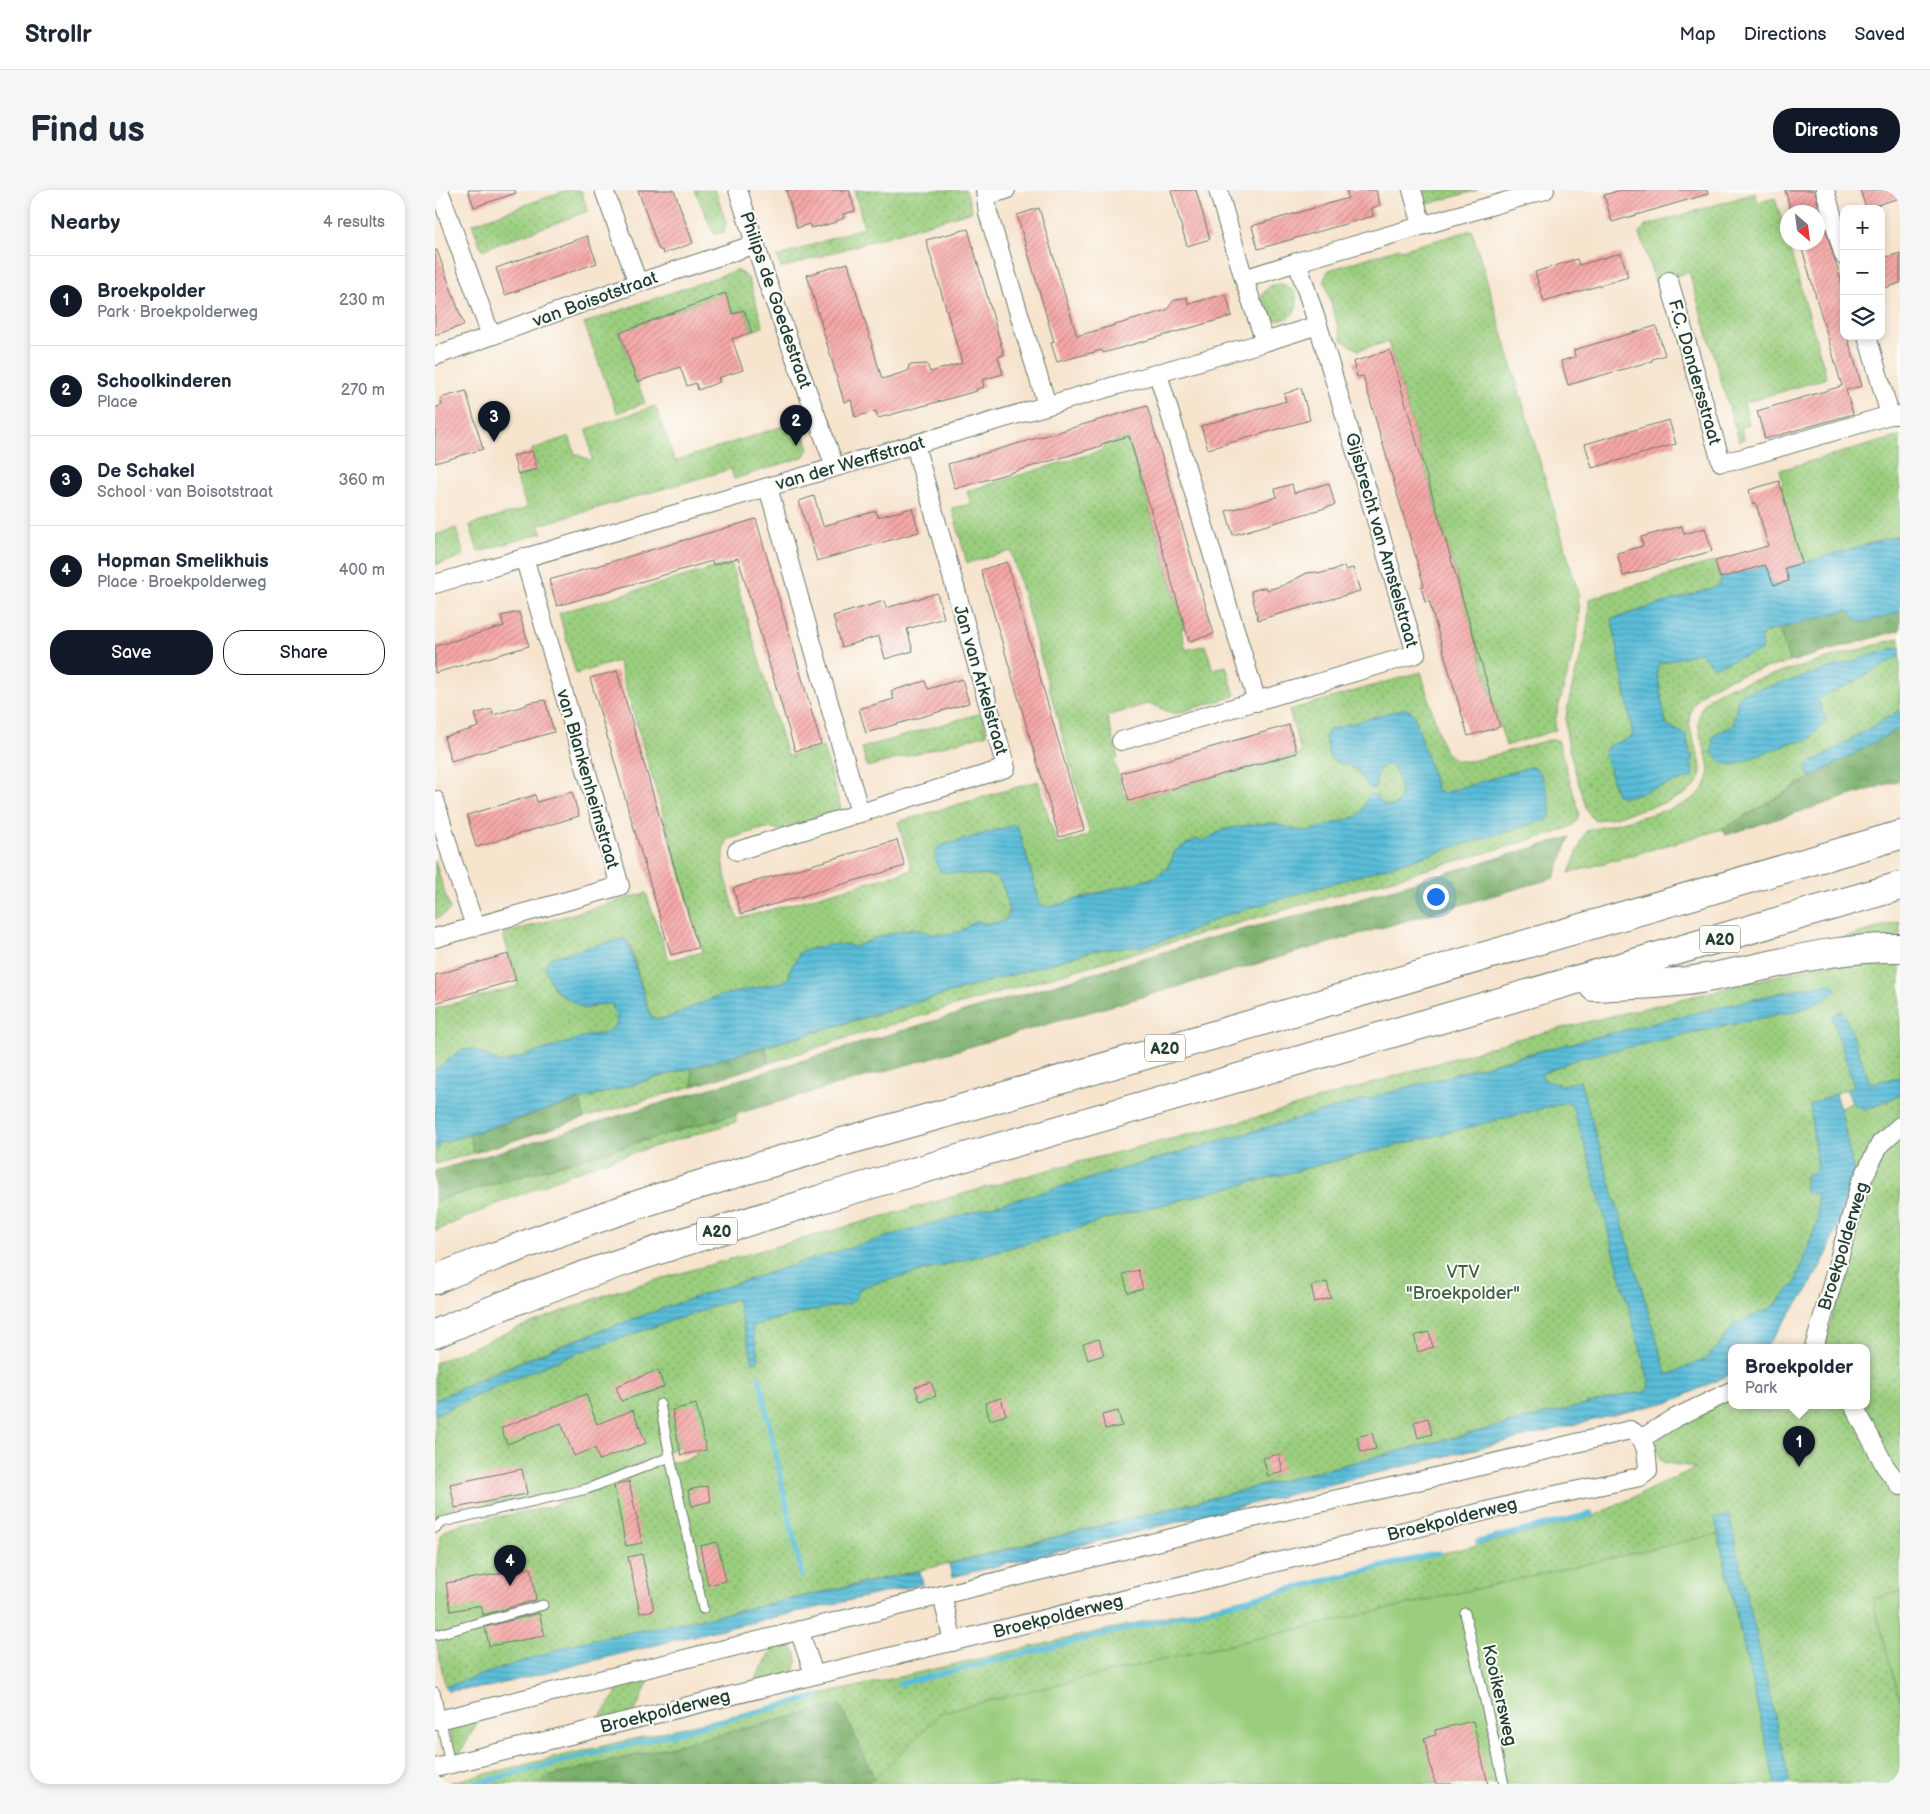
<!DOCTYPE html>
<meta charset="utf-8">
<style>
body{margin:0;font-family:"Balsamiq Sans",sans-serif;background:#f6f6f7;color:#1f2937}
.controls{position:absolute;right:15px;top:15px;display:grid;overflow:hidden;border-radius:10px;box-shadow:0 2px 8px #0003}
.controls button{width:45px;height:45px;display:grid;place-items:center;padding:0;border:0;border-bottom:1px solid #e0e1e3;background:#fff;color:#1f2937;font:25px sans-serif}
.compass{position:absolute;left:1345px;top:15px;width:45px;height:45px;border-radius:50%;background:#fff;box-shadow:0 2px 8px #0003;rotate:152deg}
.you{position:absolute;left:1000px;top:706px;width:18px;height:18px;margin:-12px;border:4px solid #fff;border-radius:50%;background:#1a73e8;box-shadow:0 0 0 8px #1a73e833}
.badge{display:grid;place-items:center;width:32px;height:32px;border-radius:50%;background:#111827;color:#fff;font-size:16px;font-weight:700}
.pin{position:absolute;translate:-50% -41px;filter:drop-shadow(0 1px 2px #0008)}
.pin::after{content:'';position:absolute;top:26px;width:18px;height:15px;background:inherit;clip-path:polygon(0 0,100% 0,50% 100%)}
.popup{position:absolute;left:1293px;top:1154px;width:142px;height:65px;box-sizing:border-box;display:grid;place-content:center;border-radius:10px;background:#fff;filter:drop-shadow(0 1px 4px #0005);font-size:16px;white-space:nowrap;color:#747a83}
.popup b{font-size:19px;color:#1f2937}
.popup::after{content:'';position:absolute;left:50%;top:100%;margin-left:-10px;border:10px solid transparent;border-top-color:#fff}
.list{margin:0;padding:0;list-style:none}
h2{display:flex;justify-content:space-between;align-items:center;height:65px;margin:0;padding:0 20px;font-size:21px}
h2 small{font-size:16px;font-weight:400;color:#747a83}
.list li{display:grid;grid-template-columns:32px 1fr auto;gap:15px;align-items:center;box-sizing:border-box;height:90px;padding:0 20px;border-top:1px solid #e0e1e3}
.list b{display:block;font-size:19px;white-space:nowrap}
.list p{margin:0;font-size:16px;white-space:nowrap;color:#747a83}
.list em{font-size:16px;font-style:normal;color:#747a83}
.actions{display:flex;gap:10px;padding:15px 20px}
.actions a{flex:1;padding:11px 0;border:1px solid #111827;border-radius:20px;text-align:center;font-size:18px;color:#111827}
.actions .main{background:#111827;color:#fff}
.icon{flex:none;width:28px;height:28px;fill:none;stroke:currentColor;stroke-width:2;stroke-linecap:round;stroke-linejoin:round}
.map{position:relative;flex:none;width:1465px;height:1594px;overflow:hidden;border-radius:20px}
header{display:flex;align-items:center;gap:30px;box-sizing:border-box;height:70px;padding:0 25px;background:#fff;border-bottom:1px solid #e0e1e3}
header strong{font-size:24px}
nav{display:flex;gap:28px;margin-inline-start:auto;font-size:18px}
.intro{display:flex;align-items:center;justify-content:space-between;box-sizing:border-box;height:120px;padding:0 30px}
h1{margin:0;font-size:35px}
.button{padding:12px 22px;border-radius:20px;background:#111827;color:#fff;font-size:18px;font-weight:700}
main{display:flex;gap:30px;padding:0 30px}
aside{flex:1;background:#fff;border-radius:20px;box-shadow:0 2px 8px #0003}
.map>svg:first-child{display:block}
</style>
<header>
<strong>Strollr</strong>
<nav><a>Map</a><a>Directions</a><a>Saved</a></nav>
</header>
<div class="intro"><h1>Find us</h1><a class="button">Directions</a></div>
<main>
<aside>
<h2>Nearby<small>4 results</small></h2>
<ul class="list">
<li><span class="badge">1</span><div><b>Broekpolder</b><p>Park · Broekpolderweg</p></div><em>230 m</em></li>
<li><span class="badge">2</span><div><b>Schoolkinderen</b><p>Place</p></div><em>270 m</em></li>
<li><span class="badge">3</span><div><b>De Schakel</b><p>School · van Boisotstraat</p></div><em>360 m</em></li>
<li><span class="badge">4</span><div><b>Hopman Smelikhuis</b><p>Place · Broekpolderweg</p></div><em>400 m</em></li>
</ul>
<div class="actions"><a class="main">Save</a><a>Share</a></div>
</aside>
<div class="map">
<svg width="1465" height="1594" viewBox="0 0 1465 1594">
<defs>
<pattern id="green-dots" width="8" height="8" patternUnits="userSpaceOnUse" patternTransform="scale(1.25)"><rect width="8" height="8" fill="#9acd7d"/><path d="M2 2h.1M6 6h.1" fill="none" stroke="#7da867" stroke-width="1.8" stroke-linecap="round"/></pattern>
<pattern id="forest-crowns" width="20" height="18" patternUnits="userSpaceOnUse" patternTransform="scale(1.25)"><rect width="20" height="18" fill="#7bb06c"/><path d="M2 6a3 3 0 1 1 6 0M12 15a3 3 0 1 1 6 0" fill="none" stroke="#64905a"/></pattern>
<pattern id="water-rules" width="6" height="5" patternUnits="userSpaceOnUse" patternTransform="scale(1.25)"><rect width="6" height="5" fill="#5abdd9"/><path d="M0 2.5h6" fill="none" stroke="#4a9bb1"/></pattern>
<pattern id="building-hatch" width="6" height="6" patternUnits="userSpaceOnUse" patternTransform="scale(1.25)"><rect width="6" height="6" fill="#f6a8a7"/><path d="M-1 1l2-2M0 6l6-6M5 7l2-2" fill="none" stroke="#c78a89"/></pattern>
</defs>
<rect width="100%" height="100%" fill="#fdfcf7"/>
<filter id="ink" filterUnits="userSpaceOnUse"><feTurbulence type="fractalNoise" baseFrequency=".02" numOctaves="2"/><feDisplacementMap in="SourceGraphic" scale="10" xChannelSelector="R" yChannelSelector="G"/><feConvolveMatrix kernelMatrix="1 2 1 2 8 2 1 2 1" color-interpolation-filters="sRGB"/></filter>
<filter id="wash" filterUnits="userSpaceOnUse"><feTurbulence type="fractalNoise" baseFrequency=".0096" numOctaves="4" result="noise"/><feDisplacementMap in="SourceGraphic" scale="20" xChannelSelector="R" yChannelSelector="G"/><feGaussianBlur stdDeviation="1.12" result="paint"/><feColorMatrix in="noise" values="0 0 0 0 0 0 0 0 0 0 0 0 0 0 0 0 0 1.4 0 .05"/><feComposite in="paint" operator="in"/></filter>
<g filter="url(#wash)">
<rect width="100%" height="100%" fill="#f6e4cd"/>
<path fill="url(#green-dots)" stroke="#5c8558" d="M132 0H146L153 21 47 60 37 34Z
M260 0H280L291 32 289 42 279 44Z
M419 0H531L537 21 346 78 342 67 429 37Z
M984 0H1043L989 15Z
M1320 3 1323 12 1340 8 1392 188 1309 213 1314 234 1306 237 1309 249 1304 251 1254 82 1220 92 1205 43 1210 36Z
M1037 40 1142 398C1151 443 1129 488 1120 532L1121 540 1071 556 953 152 923 160 907 150 889 89 894 80 964 58 966 60Z
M302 80 314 89 328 137 317 141 309 120 298 123 290 102 184 142 210 213 182 223 149 133Z
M826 112a18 18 0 1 1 36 0a18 18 0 1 1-36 0Z
M220 216 240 271 364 231 374 258 368 267 299 289 296 279 104 335 107 343 43 362 35 335 92 318 81 287 103 280 97 259 134 246 140 264 157 271 152 239Z
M1465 246V345L1371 372 1370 369 1366 370 1344 294 1348 293 1345 280Z
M693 247 750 438 746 439 751 460 770 455 778 479 791 476 800 506 743 523C731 524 723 514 712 514L672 526 683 568 679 570 689 605 691 604 694 611 866 563 854 520 986 482 1007 555C1014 571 1025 573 1041 570L1114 550H1123L1144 622C1143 635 1134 638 1123 642L688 766 411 848 334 873 330 857 662 760 709 756 752 743 788 726 1114 629 1095 577 1009 603 1002 600 980 528 899 571C920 575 924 586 941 595 939 586 944 579 951 574L959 578C963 585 968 602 965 609 960 625 947 615 942 606L921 627 874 641H866L838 633 822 634 790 639 768 651 762 649 745 658 729 682 721 687 614 717 608 716 605 713 584 640 582 637 579 635 503 657 509 682 558 686C570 691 571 709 574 721L569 731 553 734 544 731 539 732 526 741 512 744H497L478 738 440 748 420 757 409 754 367 761C361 766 361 773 355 778V784L351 791C320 799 278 806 250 820 240 825 227 832 217 827L214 822 195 755 189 749H186L115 768 119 800 149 819 173 813 177 814 182 829 181 835 169 844 157 845 67 873 61 871 0 880V819L83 796 68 744 211 703 234 770 268 762 183 471 141 484 124 423 296 373 352 566 388 557 406 619 400 624 347 640 330 638 294 649C280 666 297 710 303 729L477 680 463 632 603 591 622 655 655 645 576 361 532 373 517 318 536 314 532 301 668 260 669 255Z
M21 338 29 366 0 375V345Z
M1280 371 1286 392 1284 396 1177 429 1198 544 1195 548 1173 556 1169 563 1180 600 1184 606 1191 607 1256 572V569L1259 568V565L1256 566 1251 545 1231 535 1222 482 1224 474 1265 462 1328 460 1325 447 1332 442 1344 439 1355 472C1329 479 1277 488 1261 510 1232 552 1315 591 1215 617 1197 621 1177 630 1159 630L1152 621C1146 599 1128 549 1131 528 1136 487 1155 451 1154 409Z
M1465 448V520L1373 575 1375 586H1378L1288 639 1134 683 1151 641C1171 636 1191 631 1210 626 1227 621 1246 618 1260 607 1303 574 1225 526 1292 498Z
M546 523 552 544 432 577 427 558Z
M0 671 15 720 5 727 0 729Z
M1465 731V749L1369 760Z
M1465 768V887L1435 894 1408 821 1397 826 1419 896 1375 914 1382 980 1370 1002 1382 1004 1383 1030 1360 1093 1337 1118 1299 1134 1282 1158 1269 1170 1232 1185 1145 891 1126 895 1110 891 1106 884 1145 868 1352 801 1088 865 752 960 317 1088 145 1148 64 1180 0 1210V1173L83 1138 178 1102 624 977 835 924 1082 849 1382 776Z
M256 878 258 896 149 928 145 910Z
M1465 905V929L1431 964 1419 984 1405 917 1417 913 1431 920Z
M1129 913H1136L1152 962 1215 1195 1209 1203 1193 1204 499 1377 275 1427 145 1452 10 1497C7 1479 3 1461 0 1444 0 1425 0 1358 7 1344 11 1338 20 1336 27 1334L114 1317 207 1280 244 1270H250L261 1265 255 1252C217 1268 180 1285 141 1297 95 1310 46 1314 0 1329V1225L69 1193 134 1166 300 1109 302 1110 318 1172 320 1152 317 1136 421 1108 424 1100 428 1097 626 1044 675 1028Z
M301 924V932L161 974 64 1013 0 1041V1011Z
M34 945 39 963 0 974V960L3 959V954L15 950Z
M1465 946V1594H8L363 1510 1039 1356 1159 1326 1260 1278C1249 1274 1237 1276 1226 1271L1221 1256 1224 1247 1232 1237 1296 1207V1216H1432V1158H1389C1396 1127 1405 1096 1414 1065 1425 1025 1435 977 1465 946Z
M347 1453C363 1456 366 1471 357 1484L317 1495 340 1455Z
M217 1483 199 1524 160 1534 191 1489Z
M47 1524 23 1567 20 1568 13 1533Z"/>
<path fill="url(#forest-crowns)" stroke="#4d7650" d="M1412 420C1419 424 1420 430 1427 433L1465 422V440L1355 472 1344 439Z
M1465 538V590L1291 645 1288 639 1436 553Z
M1135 647 1119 688 0 1011V981L775 748 877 722Z
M330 857 334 873 258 896 256 878Z
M145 910 149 928 39 963 34 945Z
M405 1515 440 1589 422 1594H105L111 1587Z"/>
<path fill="#9acd7d" stroke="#5c8558" d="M1283 1344 1340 1594H422L440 1589 507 1522 710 1474Z
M1465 1402V1512L1438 1409Z"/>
<path fill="url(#water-rules)" stroke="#3c7d86" d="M1465 345V422C1458 424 1428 435 1423 431 1418 428 1417 423 1412 420L1332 442 1325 447 1328 460 1279 477 1265 462 1224 474 1222 482 1231 535 1251 545 1254 561 1259 568 1256 569 1258 587 1191 607 1182 605 1169 563 1173 556 1195 548 1198 544 1177 429 1284 396 1286 392 1285 388 1330 375 1339 395 1353 391 1350 378Z
M1465 458V466L1413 495 1385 508 1384 512 1391 530C1388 538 1376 543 1374 550L1356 553 1299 575C1290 575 1284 571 1279 563L1276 564 1275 561 1278 560 1277 549 1281 543 1298 536 1303 508 1307 503 1361 489 1456 459Z
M967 519H972L979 524 1002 600 1009 603 1095 577 1100 578C1109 583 1119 621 1114 629L788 726 752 743 709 756 662 760 106 921 3 954V959L0 960V880C11 874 23 856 38 860 48 862 57 870 67 873L156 845 169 844 181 835 182 829 177 814H166L149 819C127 805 116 803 110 776L115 768 186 749 192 750 214 822 217 827 226 830 284 806 351 791 355 784V778C361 773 361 766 367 761 387 757 399 751 420 757L440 748 478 738 497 744H512L526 741 539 732 544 731 553 734 569 731 574 725V721C571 709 570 691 558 686L506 682C501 676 498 664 503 657L579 635 582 637 584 640 604 710 608 716 615 717 721 687 733 678 740 661 759 650 762 649 768 651 790 639 822 634 838 633 866 641H874L921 627 927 621 934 604 942 606 950 616C972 619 966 591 959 578L951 574C942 580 941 587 940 598L935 599 921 579 895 569 890 547 894 540Z
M1465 520V538L1378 586 1372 584 1371 578 1373 575Z
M1397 793 1401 800 1391 809 1372 818 1145 868 1106 884 1110 891 1126 895 1145 891 1232 1185 1269 1170 1282 1158 1299 1134 1337 1118 1360 1093 1383 1030 1382 1004 1370 1002V986L1382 980 1375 914 1400 904 1405 917 1419 984 1393 1062 1372 1101 1330 1158H1296V1184L1233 1213H1228L517 1387 514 1374 1193 1204 1209 1203 1215 1195 1152 962 1136 913H1129L675 1028 626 1044 428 1097 424 1100 421 1108 415 1114 364 1123 317 1136 324 1169 320 1172H318L302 1110 300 1109 134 1166 69 1193 0 1225V1210C224 1106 465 1043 702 975 876 925 1050 873 1226 831 1283 818 1340 803 1397 793Z
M1408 820 1435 893 1465 887V905L1431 920 1417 913 1411 899 1419 896 1397 826Z
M1294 1325 1355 1594H1340L1280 1329Z
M485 1381 488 1394 265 1444 53 1497 12 1501 10 1497 145 1452 275 1427Z"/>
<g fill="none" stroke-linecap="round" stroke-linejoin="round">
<path stroke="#5abdd9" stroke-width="5.5" d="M324 1187 367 1386
M1043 1352 1156 1324
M464 1494 1004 1363
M38 1594 381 1507"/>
</g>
<g id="blocks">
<path fill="url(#building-hatch)" d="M33 0H80L81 3 39 17Z
M203 0H239L258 53 228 64 227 60H224Z
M351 0H414L420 21 408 24 409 28 401 31V32L384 37 383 36 376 38 374 34 362 38Z
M736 0H761L775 49 752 56Z
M911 0H941L945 15 937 18 938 26 823 59 817 36 913 8Z
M1186 0H1272L1273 4 1177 32 1169 5Z
M1350 0H1380L1385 22H1356Z
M1425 0H1465V8L1431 18Z
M604 18 642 146 732 120 738 111 752 107 753 114 791 104 797 126 668 163 667 160 622 172 616 153 619 152 582 25Z
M1382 24H1386L1409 100V146H1412L1427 196 1411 200 1418 224 1330 249 1322 221 1407 196 1365 52H1382Z
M533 39 569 165 563 167 568 184 547 190 549 197 541 199 542 201 451 226 443 228 441 221 420 227 416 210 409 212 372 85 413 73 447 189 473 181 474 175 492 174 495 182 527 173 491 50Z
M152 46 162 73 70 105 61 78Z
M0 60H2L29 135 0 145Z
M1186 63 1193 87 1109 112 1100 82 1142 69 1144 75Z
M1465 63V93L1446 99V69Z
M290 103 298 124 309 120 317 142 297 149 308 180 283 188 285 192 263 200 261 193 252 196 245 177 202 192 185 143Z
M1221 136 1230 165 1217 169V171L1133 195 1126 171 1140 167 1139 160Z
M955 160 1065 537 1033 546 994 411 990 412 986 397 989 396 928 186 922 187 918 172Z
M866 198 875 230 773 259 766 236 851 211 849 204Z
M31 201 48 259 0 273V218L7 215 5 208Z
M712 216 779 444 754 451 694 246 666 254V256L520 299 513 274Z
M1234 230 1241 254 1157 278 1150 254Z
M97 261 102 279 83 284 78 266Z
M1344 291 1367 373 1350 378 1354 391 1339 395 1330 375 1285 388 1280 371 1333 356 1321 313 1318 314 1314 300Z
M894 293 900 315 798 345 791 321 842 307 840 299 857 294 859 303Z
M379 306 388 336 441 321 443 327 477 318 484 342 382 371 364 311Z
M321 329 386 554 360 561 303 368 278 375 277 371 122 416 114 390Z
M1247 336 1249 344 1270 338 1277 361 1188 386 1182 363 1208 356 1206 347Z
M572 372 649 640 624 647 546 380Z
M909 377 910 380 918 378 925 401 823 430 816 401 831 397 832 400 849 395 872 383 882 382 883 384Z
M502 403 509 428 472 439 478 461 450 469 444 446 407 457 398 426 449 411 451 418Z
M84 422 94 456 0 483V456L69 436 66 426Z
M182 481 263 758 236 765 155 488Z
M527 489 534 513 431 543 424 519 459 509 456 501 490 491 493 499Z
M110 510 119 542 16 571 9 547 44 537 40 524 57 519 58 525 92 515V513Z
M854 535 862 563 694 611 686 583Z
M137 602 144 626 41 657 32 625 100 605 102 612Z
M462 650 470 676 306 724 298 698Z
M73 764 81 790 0 813V785Z
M703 1080 708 1099 693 1103 688 1084Z
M892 1092 896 1108 880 1112 876 1096Z
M994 1142 998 1157 983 1162 979 1146Z
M664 1149 669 1165 653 1170 648 1154Z
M223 1180 229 1197 186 1211 181 1196Z
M496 1192 501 1206 485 1211 480 1197Z
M151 1204 162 1234 198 1220 211 1253 164 1270 160 1258 139 1266 126 1233 72 1254 66 1238Z
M566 1208 571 1225 555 1230 550 1213Z
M261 1214 271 1260 246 1265 237 1220Z
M683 1221 687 1236 670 1239 667 1225Z
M993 1228 997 1244 983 1248 979 1232Z
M937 1243 941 1259 926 1262 922 1247Z
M844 1264 848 1282 833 1286 828 1268Z
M87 1279 92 1304 20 1318 15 1294Z
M194 1291 207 1353 191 1356 179 1296Z
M272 1296 276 1311 257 1316 253 1300Z
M282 1352 291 1391 273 1395 265 1356Z
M207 1364 219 1420 205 1423 193 1367Z
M96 1378 101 1410 48 1425 46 1415 16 1421 11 1393Z
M104 1423 110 1446 54 1456 50 1437Z
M1038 1531 1053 1594H1000L989 1548 1001 1545 1000 1540Z"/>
</g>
</g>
<g filter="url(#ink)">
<use href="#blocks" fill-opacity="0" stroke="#6a776a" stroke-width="1"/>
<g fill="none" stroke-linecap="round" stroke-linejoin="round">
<g stroke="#6a776a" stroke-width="11">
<path id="service" d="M235 1267 268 1419
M0 1338 7 1332 152 1299 235 1267 225 1214
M1030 1423 1069 1594
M0 1445 108 1415
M0 1502 15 1575"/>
</g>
<g stroke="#6a776a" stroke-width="20">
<path id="minor" d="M4 0 56 146
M169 0 203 93
M303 0 332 91 400 277
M550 0 553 23 612 215
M783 0 809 89
M977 0 987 35
M1390 0 1409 66
M552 5 571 0
M862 72 883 135 830 152 809 89 862 72 1110 0
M1234 91 1286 272 1304 269 1455 225H1465
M1432 146 1455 225
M0 166 203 93 321 54
M723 184 822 512
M333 297 425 623
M0 394 830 152
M686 551 981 464 883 135
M0 610 18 672 40 736
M302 661 571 578 480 255
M0 748 185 696 89 367
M1379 1158 1425 994 1445 954 1465 936
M1419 1216 1450 1276 1465 1296
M1207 1248 1240 1228 1296 1201
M507 1405 518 1452
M364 1440 379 1484
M0 1531 809 1330 996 1288 1195 1240C1212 1247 1212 1265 1213 1281L1205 1287 1092 1311 0 1578"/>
</g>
<g stroke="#6a776a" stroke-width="30">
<path id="motorway" d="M1159 797C1194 795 1231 795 1265 789 1332 778 1397 756 1465 758
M0 1090C24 1079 50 1070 74 1061 216 1006 362 964 508 924L1465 645
M0 1144C131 1086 269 1045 406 1003L1465 696"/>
</g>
<use href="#service" stroke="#fff" stroke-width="9"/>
<use href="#minor" stroke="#fff" stroke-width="18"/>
<use href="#motorway" stroke="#fff" stroke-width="28"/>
</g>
</g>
<g text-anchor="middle" stroke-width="4" stroke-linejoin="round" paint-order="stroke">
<g fill="#fdfcf7" stroke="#62766e" stroke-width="1">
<rect x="1265" y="735.5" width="40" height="27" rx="4"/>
<rect x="710" y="844.5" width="40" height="27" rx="4"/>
<rect x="262" y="1027.5" width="40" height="27" rx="4"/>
</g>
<g font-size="16" font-weight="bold" fill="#1f3d34">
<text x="1285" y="755">A20</text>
<text x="730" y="864">A20</text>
<text x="282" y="1047">A20</text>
</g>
<g font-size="18" fill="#1f3d34" stroke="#fdfcf7">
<text transform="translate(160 109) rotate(-20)" y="6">van Boisotstraat</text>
<text transform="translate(341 110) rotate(71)" y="6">Philips de Goedestraat</text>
<text transform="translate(1260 182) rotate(74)" y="6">F.C. Dondersstraat</text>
<text transform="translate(415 273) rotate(-16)" y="6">van der Werffstraat</text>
<text transform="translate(947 350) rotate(74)" y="6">Gijsbrecht van Amstelstraat</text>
<text transform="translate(546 490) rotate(74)" y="6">Jan van Arkelstraat</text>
<text transform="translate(153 589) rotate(74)" y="6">van Blankenheimstraat</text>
<text transform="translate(1408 1056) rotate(-73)" y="6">Broekpolderweg</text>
<text transform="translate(1017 1329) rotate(-14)" y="6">Broekpolderweg</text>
<text transform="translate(623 1426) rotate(-14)" y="6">Broekpolderweg</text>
<text transform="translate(1065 1505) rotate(77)" y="6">Kooikersweg</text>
<text transform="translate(230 1521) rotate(-14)" y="6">Broekpolderweg</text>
</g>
<g font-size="18" fill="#3e6146" stroke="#fdfcf7">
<text x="1028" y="1088">VTV<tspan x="1028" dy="21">"Broekpolder"</tspan></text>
</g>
</g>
</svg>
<div class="controls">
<button>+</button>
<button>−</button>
<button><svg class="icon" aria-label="layers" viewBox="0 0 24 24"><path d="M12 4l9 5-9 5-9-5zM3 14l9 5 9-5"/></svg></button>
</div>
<svg class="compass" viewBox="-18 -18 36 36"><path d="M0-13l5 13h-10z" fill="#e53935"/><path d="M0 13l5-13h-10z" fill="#747a83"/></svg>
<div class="you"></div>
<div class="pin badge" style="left:1364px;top:1277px">1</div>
<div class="popup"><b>Broekpolder</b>Park</div>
<div class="pin badge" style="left:361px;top:256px">2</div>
<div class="pin badge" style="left:59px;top:252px">3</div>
<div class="pin badge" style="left:75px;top:1396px">4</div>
</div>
</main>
